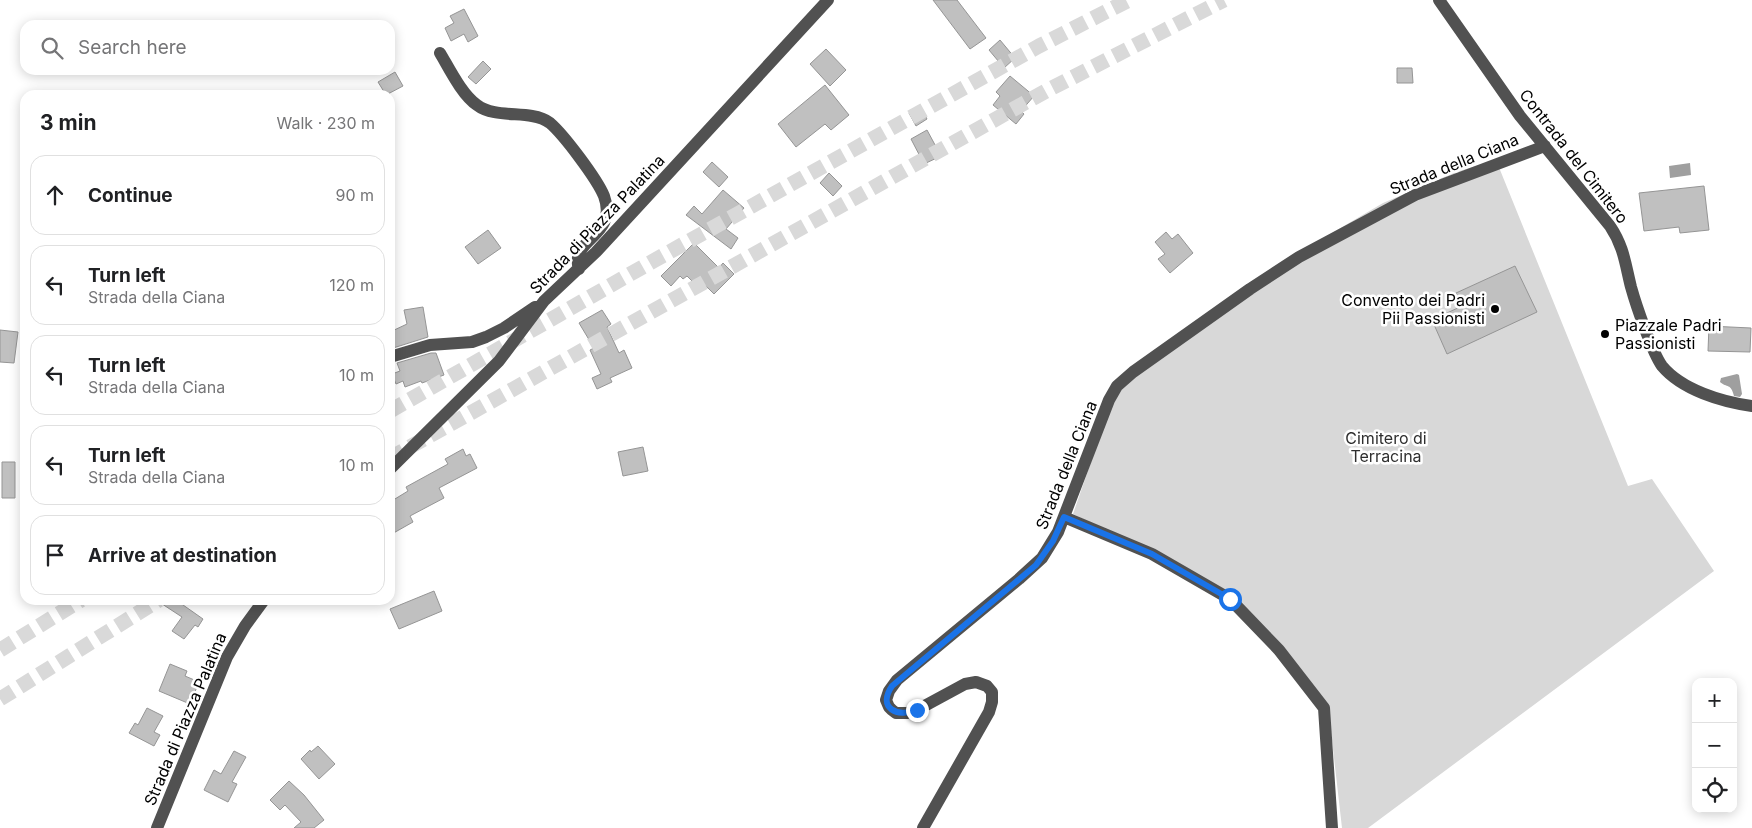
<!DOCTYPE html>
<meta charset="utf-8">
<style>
body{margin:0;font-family:Inter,sans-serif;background:#f2f2f2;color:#202124}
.controls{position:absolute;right:15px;bottom:15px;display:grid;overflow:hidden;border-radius:10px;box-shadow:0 2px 12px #0003}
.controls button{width:45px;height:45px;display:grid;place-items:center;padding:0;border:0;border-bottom:1px solid #e0e0e0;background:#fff;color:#202124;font:25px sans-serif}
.stop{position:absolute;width:15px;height:15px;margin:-11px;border:4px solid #1a73e8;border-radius:50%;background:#fff}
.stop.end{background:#1a73e8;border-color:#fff;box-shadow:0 1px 5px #0008}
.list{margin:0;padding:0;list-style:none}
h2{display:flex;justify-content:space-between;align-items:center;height:65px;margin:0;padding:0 20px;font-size:21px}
h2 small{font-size:16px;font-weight:400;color:#757577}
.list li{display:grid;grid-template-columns:32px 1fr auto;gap:15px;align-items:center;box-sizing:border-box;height:80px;margin:0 10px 10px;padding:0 10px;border:1px solid #e0e0e0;border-radius:15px}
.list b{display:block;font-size:19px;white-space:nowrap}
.list p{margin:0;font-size:16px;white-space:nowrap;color:#757577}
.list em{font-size:16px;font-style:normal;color:#757577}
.icon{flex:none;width:28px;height:28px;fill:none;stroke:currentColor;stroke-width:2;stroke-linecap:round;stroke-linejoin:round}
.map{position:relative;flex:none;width:1752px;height:828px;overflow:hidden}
.search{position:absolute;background:#fff;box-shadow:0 2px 12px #0003;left:20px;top:20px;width:375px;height:55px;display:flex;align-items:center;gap:12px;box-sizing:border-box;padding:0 18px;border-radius:15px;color:#757577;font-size:19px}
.panel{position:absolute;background:#fff;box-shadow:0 2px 12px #0003;left:20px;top:90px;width:375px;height:515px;border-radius:15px}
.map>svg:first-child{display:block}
</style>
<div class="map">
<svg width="1752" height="828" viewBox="0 0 1752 828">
<rect width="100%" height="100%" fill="#fff"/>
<path fill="#d8d8d8" d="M1496 160 1628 486 1652 479 1714 571 1368 828H1342L1328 705 1234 594 1073 514 1117 387 1274 267 1383 203 1456 172Z"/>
<path fill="#9f9f9f" d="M1690 163 1691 175 1670 178 1669 166Z
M1737 374 1739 375 1742 394 1740 397 1734 396C1731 383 1727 388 1720 382L1721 378Z"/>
<path fill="#c0c0c0" stroke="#959595" d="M933 0H957L986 38 970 49Z
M464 9 478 36 468 42 464 34 451 41 445 28 454 23 450 16Z
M1000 40 1015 58 1004 68 989 50Z
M826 49 846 70 830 86 810 64Z
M483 61 491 69 476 84 468 77Z
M1397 68H1412L1413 83H1397Z
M395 72 403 86 386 95 378 82Z
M1010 76 1034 96 1021 111 1024 114 1016 124 993 105 1000 96 996 92Z
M825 85 849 115 831 130 825 124 796 147 778 124Z
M920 106 927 119 916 126 909 113Z
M927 130 941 156 924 164 911 139Z
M712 162 728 177 719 187 703 172Z
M829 173 842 186 833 196 820 183Z
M1704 186 1709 230 1680 233 1679 227 1644 231 1639 193Z
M723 190 744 208 726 229 738 238 731 249 686 215 694 206 702 214Z
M488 230 501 248 478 264 465 247Z
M1166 232 1172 239 1178 234 1193 253 1170 273 1158 259 1165 254 1155 242Z
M694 243 719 268 723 263 734 274 714 294 701 281 696 285 687 276 683 279 680 276 671 286 661 276Z
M1515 266 1537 312 1447 354 1432 320 1462 306 1456 293Z
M423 307 428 337 390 349V332L407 324 404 310Z
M602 310 611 324 607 327 619 353 624 350 632 368 610 378 612 382 597 389 592 378 601 374 590 350 594 348 579 323Z
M1709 326 1751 328 1750 352 1708 351Z
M0 330 18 332 14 363 0 362Z
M431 353H436L444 375 422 383 421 381 405 387 403 381 396 384 392 374 400 371 397 363Z
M643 447 648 471 623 476 618 452Z
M463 449 466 456 470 454 477 468 439 488 444 498 410 516 413 522 390 535V502L408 491 406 487 448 464 445 459Z
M2 462H15V498H2Z
M434 591 442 611 399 629 390 609Z
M156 600H176L203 619 198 627 195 625 184 639 172 631 182 617Z
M170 664 187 671 185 676 199 682 190 704 159 691Z
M147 708 163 716 154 732 160 735 154 746 129 733 135 723 138 725Z
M318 746 335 764 319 779 301 759 310 750 311 752Z
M234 751 246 757 232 782 237 784 228 802 204 790 214 770 221 774Z
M289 781 304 795 324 820 314 828H294L301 822 285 805 280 810 270 800Z"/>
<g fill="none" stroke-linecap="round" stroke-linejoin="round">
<path stroke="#d9d9d9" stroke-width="15" stroke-dasharray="15 8" stroke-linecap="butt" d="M390 411 655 260 1039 46 1129 0
M390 458 1046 91 1224 0
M0 650 81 600
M0 699 159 600"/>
<path stroke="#515151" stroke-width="12" d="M1439 0 1520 116 1610 226C1624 247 1625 263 1631 287 1636 305 1652 352 1662 366 1682 390 1722 402 1752 406
M440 53C449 68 462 95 477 105 491 116 515 113 532 116 538 117 545 119 550 123 564 135 597 179 604 196 619 237 569 238 579 269
M390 357 430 345 472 342 486 337 504 328 535 307
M390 469 499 361 544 301 596 252 828 0
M1064 517 1152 554 1230 599 1279 650 1324 708 1332 828
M157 828 227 657 245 626 264 600
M923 828 989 712 992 702V692L987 686 976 682 965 684 917 710 907 713H896L892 710 889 707 886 700 889 691 897 680 1019 579 1042 558 1058 532 1109 400 1117 386 1133 372 1250 289 1299 257 1415 195 1545 146"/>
</g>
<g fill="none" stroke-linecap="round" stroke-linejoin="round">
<path stroke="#1a73e8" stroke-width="6" d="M917 710C897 718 877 708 892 686L1036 565 1053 541 1064 517 1152 554 1230 599"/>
</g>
<g fill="#000" stroke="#fff" stroke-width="2">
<circle cx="1495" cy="309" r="5"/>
<circle cx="1605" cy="334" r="5"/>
</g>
<g text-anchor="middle" stroke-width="5" stroke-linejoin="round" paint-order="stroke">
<g font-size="16" fill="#000" stroke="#fff">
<text transform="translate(1574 156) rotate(52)" y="6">Contrada del Cimitero</text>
<text transform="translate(1454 164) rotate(-22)" y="6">Strada della Ciana</text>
<text transform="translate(597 224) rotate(-46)" y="6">Strada di Piazza Palatina</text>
<text transform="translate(1066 465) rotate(-68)" y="6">Strada della Ciana</text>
<text transform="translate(185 719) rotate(-67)" y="6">Strada di Piazza Palatina</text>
</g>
<g font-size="16" fill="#000" stroke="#fff" text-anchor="end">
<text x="1485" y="306">Convento dei Padri<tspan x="1485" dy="18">Pii Passionisti</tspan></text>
<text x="1615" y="331" text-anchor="start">Piazzale Padri<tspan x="1615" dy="18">Passionisti</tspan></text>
</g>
<g font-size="16" fill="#2f2f2f" stroke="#fff">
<text x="1386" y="444">Cimitero di<tspan x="1386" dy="18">Terracina</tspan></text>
</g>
</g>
</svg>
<div class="controls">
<button>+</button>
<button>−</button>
<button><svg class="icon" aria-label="locate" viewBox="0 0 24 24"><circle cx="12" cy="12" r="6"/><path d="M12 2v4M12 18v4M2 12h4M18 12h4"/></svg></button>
</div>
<div class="stop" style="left:1230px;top:599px"></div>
<div class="stop end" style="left:917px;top:710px"></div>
<div class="search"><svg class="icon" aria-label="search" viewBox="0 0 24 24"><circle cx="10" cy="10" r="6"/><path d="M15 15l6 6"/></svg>Search here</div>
<section class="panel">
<h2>3 min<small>Walk · 230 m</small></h2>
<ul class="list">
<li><svg class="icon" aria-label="ahead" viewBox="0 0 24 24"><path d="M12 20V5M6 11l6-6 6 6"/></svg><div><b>Continue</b></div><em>90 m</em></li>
<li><svg class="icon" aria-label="left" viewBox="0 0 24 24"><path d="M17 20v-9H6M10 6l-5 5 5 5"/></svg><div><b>Turn left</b><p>Strada della Ciana</p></div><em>120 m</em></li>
<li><svg class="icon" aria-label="left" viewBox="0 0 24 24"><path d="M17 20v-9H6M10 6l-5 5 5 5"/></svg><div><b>Turn left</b><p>Strada della Ciana</p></div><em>10 m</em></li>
<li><svg class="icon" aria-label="left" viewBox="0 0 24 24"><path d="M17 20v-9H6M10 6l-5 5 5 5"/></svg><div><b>Turn left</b><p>Strada della Ciana</p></div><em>10 m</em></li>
<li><svg class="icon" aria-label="arrive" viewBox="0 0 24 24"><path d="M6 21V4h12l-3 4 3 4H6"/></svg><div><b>Arrive at destination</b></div></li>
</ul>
</section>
</div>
